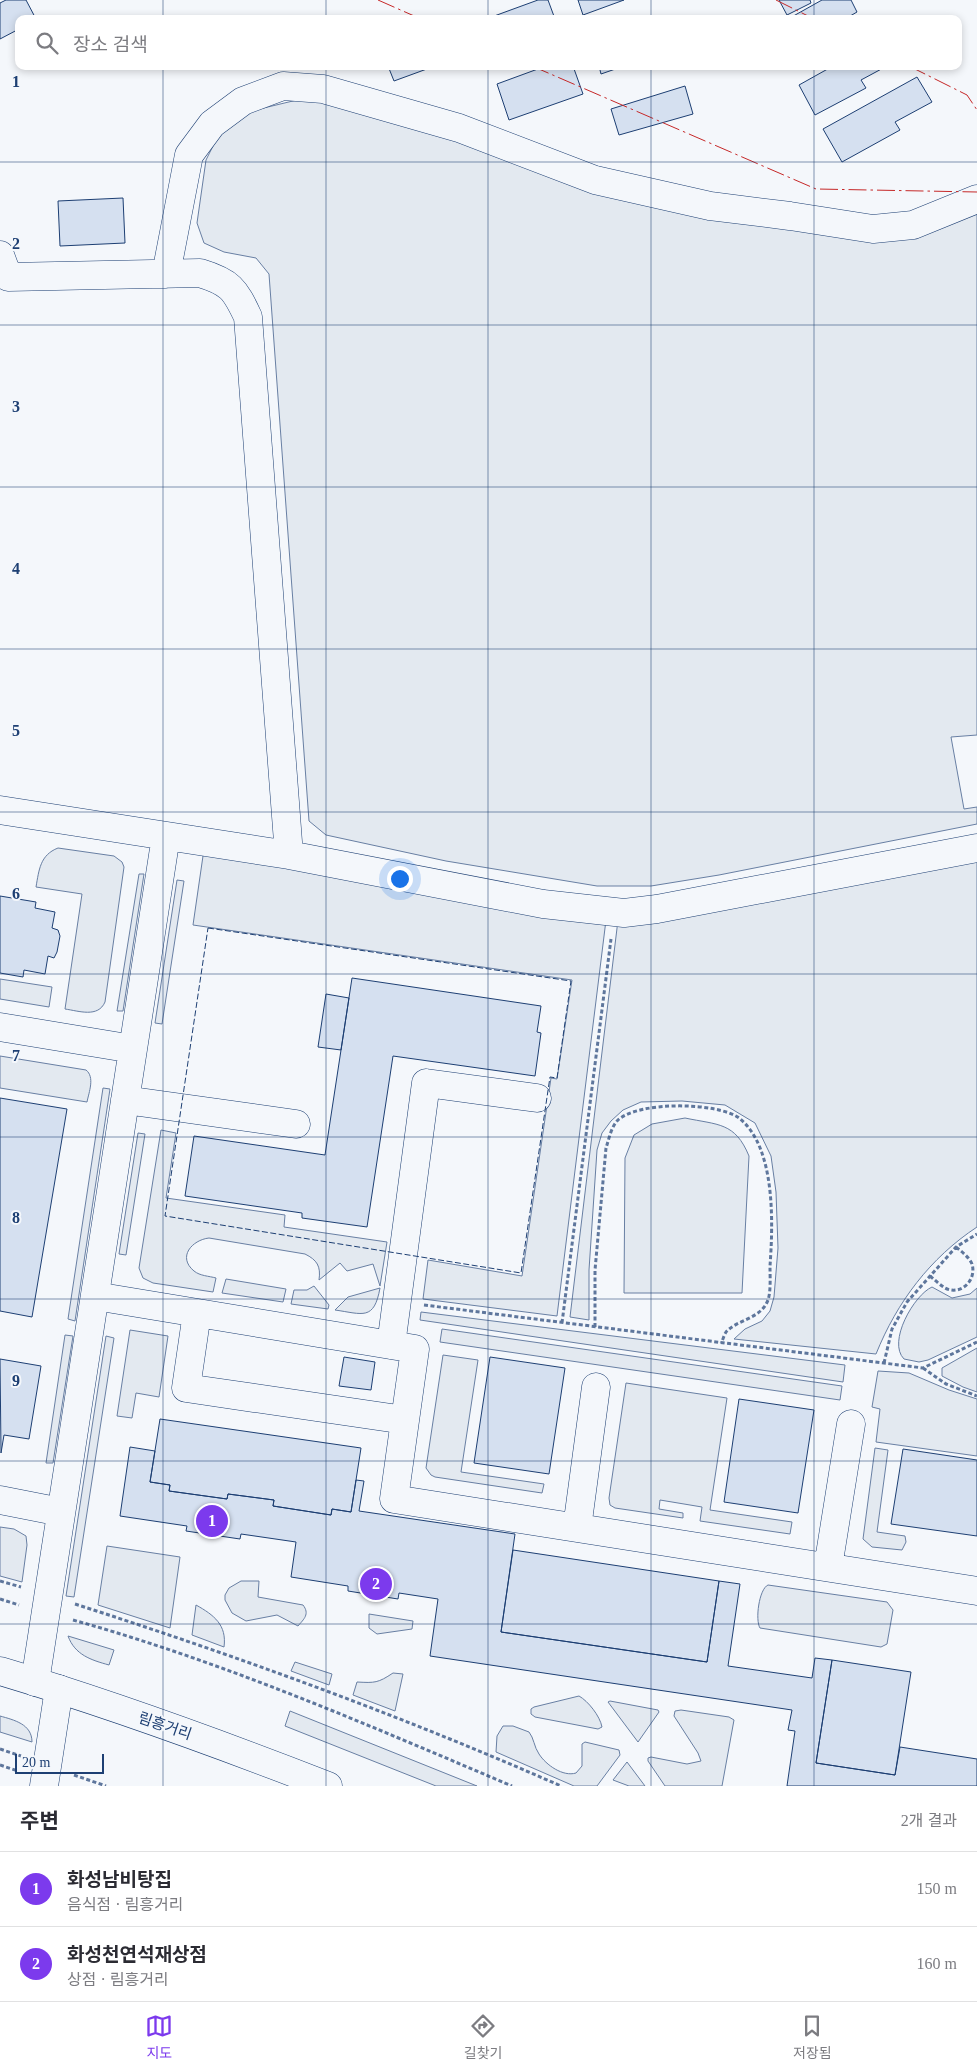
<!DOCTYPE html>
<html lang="ko">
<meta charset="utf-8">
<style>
body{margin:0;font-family:"Times New Roman","Noto Sans KR",serif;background:#f7f7f7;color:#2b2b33}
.scale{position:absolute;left:15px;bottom:12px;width:89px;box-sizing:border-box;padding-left:5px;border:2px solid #1d3f73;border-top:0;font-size:14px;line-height:18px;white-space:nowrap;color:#1d3f73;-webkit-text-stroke:4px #f4f7fb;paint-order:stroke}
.you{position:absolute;left:399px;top:878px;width:18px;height:18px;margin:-12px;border:4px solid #fff;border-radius:50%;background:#1a73e8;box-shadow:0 0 0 8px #1a73e833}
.badge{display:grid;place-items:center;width:32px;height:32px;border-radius:50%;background:#7c3aed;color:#fff;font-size:16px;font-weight:700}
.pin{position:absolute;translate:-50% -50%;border:2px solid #fff;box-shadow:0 1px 5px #0006}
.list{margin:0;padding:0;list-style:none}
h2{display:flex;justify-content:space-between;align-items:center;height:65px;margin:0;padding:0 20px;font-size:21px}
h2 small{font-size:16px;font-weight:400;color:#7c7c81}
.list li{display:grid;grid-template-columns:32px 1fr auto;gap:15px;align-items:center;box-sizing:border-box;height:75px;padding:0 20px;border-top:1px solid #e1e1e2}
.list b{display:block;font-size:19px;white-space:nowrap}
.list p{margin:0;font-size:16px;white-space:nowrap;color:#7c7c81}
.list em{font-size:16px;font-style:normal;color:#7c7c81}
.icon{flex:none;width:28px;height:28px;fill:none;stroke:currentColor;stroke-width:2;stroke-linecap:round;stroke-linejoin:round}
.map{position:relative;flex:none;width:977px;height:1786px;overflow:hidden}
.search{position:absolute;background:#fff;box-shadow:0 2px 8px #0003;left:15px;right:15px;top:15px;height:55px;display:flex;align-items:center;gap:12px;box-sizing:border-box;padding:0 18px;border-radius:10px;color:#7c7c81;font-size:19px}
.sheet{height:215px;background:#fff}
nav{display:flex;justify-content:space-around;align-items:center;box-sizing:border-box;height:70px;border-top:1px solid #e1e1e2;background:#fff;font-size:14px;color:#7c7c81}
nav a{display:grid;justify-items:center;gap:2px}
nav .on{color:#7c3aed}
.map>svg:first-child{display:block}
</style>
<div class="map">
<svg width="977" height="1786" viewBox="0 0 977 1786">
<rect width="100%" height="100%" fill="#f4f7fb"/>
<path fill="#e3e9f0" stroke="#687fa3" d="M297 100H319L792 225 977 212V735L951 737 964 809 977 807V824L719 875 651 886H597L446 861 326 835 309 821 269 274 256 258 224 252 204 243 197 223 206 160 221 130 247 112Z
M58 848 114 856 122 862 124 867 105 1002C98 1018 79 1011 65 1009L82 894 36 887C39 870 40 855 58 848Z
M204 849 606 920 557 1316 423 1299 428 1260 522 1276 551 1078 557 1079 572 980 193 925Z
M977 860V1227C930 1258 897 1302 876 1354L734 1339 745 1329 762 1321 770 1311 774 1297 778 1248 776 1192 771 1156 755 1123 725 1105 682 1101 641 1102 623 1110 611 1121 602 1133 597 1150 589 1270V1320L570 1317 618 920Z
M139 874H144L123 1011H117Z
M177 880 184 881 162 1024 155 1023Z
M0 979 52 987 49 1007 0 999Z
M0 1056 86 1070C95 1077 89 1092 87 1102L0 1088Z
M103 1088 110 1089 75 1321 68 1319Z
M685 1118C718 1125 735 1122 749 1156L742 1293H624L625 1158 634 1135 652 1124Z
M161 1130 176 1133 166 1198 285 1215 284 1227 387 1242 380 1286 373 1264 347 1271 340 1263 319 1280C321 1266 317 1260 305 1254L209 1238C192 1240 177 1257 194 1271 200 1276 209 1276 216 1278L213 1292 153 1283 143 1278 139 1268Z
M138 1133 145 1134 126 1255 119 1254Z
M226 1279 286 1289 283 1302 222 1293Z
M314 1286 329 1305 328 1309 291 1304 294 1290H307Z
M932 1287 952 1298 970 1294 977 1288V1337L928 1360 919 1362 904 1359C887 1342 914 1295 932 1287Z
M380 1288C374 1321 363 1314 335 1310L348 1297Z
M421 1312 845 1365 843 1382 420 1320Z
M442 1329 842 1386 840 1400 440 1342Z
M130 1330 168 1336 159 1397 136 1393 132 1418 117 1416Z
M65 1335 73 1336 53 1463H46Z
M106 1336 114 1338 74 1597 66 1596Z
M977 1348V1392L963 1387 942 1376V1368Z
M443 1355 478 1360 461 1472 544 1484 542 1493 435 1477 431 1475 426 1468Z
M878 1371 909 1373 949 1390 977 1399V1456L876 1442 880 1409 872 1407Z
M626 1383 727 1398 710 1510 792 1522 790 1534 700 1521 702 1507 660 1500 659 1509 683 1513V1518L615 1508 610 1505 609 1498Z
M875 1448 888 1450 877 1532 905 1536 906 1542 902 1550 872 1547 863 1539Z
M0 1527 14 1529 26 1536 27 1545 22 1582 0 1576Z
M107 1546 180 1557 170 1628 98 1605Z
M241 1581H259L258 1597 303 1605C310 1614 304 1619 298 1626L277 1615 246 1621 232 1613 225 1600V1595L229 1588Z
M768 1585 887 1602 893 1610 887 1644 881 1647 760 1628C755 1620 759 1589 768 1585Z
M196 1605C214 1615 227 1625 224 1647L192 1635Z
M369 1614 413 1621 412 1629 377 1634 369 1628Z
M68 1636 114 1650 109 1665C91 1660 75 1655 68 1636Z
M295 1662 332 1674 329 1685 291 1671Z
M393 1673 403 1674 395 1711 353 1695 357 1682C375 1683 378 1683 393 1673Z
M579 1696C588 1701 600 1716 602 1727L598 1729 535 1717 531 1714V1709L534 1707Z
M610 1701 658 1710 659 1712 638 1742 608 1702Z
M681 1710 729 1717 734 1720 722 1786H665L648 1761V1758L651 1757 687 1764 701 1761 698 1753 674 1716 675 1711Z
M290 1711 477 1786H436L285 1726Z
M0 1716C14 1720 32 1724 32 1742L0 1732Z
M503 1726H513L529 1732C534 1738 534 1747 539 1754 546 1765 563 1777 576 1773L582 1766V1744L585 1742 619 1750 620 1755 597 1786H574L496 1752 497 1736Z
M627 1762 645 1786H629L613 1780Z"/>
<path fill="#d5e0f0" stroke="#1d3f73" d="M6 0H26L36 19H19V29L0 39V3Z
M538 0H548L555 19H486Z
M578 0H624L583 15Z
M779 0H810L811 3 787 15Z
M822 0H851L857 12 845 19H788Z
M388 66H435L394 81Z
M546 66H573L583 94 509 120 497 84Z
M599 66H624L601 74Z
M833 66H887L861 80 866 88 815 115 799 85Z
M917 77 932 102 895 122 900 130 842 162 823 129Z
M685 86 693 114 619 135 611 109Z
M123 198 125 243 60 246 58 201Z
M0 896 36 902 35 908 55 912 52 928 58 930 60 936 57 952 54 958 48 956 45 974 24 970 23 977 0 973Z
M352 978 541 1006 537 1032 541 1033 535 1076 393 1056 367 1227 302 1218V1213L185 1196 194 1136 325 1155Z
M326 994 349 998 341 1050 318 1047Z
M0 1098 67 1109 32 1317 0 1311Z
M344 1357 375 1362 371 1390 339 1386Z
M490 1357 565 1368 549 1474 474 1463Z
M0 1359 41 1366 29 1439 4 1435 1 1453Z
M739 1399 814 1410 798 1513 724 1502Z
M160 1419 361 1448 351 1512 332 1509 331 1515 273 1506 274 1500 228 1494 227 1499 169 1491 170 1485 150 1482Z
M130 1447 155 1451 150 1482 170 1485 169 1491 227 1499 228 1494 274 1500 273 1506 331 1515 332 1509 351 1512 356 1480 364 1481 359 1511 515 1534 501 1632 707 1662 719 1581 740 1584 728 1666 812 1678 815 1658 832 1660 816 1763 895 1775 900 1747 977 1759V1786H787L795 1731 788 1730 792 1710 430 1656 438 1599 399 1593 398 1599 348 1591V1586L291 1577 296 1542 241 1534 240 1539 186 1531 187 1526 120 1516Z
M903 1449 977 1460V1536L891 1524Z
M513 1550 719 1581 707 1662 501 1632Z
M832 1660 911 1672 895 1775 816 1763Z"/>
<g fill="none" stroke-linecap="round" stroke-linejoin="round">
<g stroke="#1d3f73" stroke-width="29">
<path id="minor" d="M0 255 8 277 200 273C230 282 235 289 248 317L289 855
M166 274 189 155 212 124 243 101 283 86 323 89 459 128 595 180 710 206 790 216 873 229 913 225 977 199
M0 810 289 855 543 904 624 913 657 909 977 848
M0 1027 133 1049
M125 1100 296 1124
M95 1296 415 1349 394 1499 977 1591
M197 1313 186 1388 405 1420
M391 1345 426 1083 537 1098
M0 1500 61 1512
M577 1528 596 1387
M828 1567 851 1424
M35 1682 166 836
M44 1786 59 1689"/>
</g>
<g stroke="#1d3f73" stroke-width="29">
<path id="major" d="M0 1671C111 1704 220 1744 328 1786"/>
</g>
<path stroke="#5e769c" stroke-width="3" stroke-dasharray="4 2.5" stroke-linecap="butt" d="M930 1276C935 1280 940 1285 945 1288 960 1296 977 1281 972 1264 969 1257 962 1252 956 1247
M424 1305 923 1368 977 1342
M562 1323 611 939
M595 1327V1270L606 1148C609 1139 611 1127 618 1120 639 1101 717 1102 739 1118 776 1147 773 1224 770 1266 770 1277 771 1291 768 1300 761 1319 738 1319 726 1332 724 1335 723 1340 721 1343
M884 1363 892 1329 907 1302 956 1247 977 1234
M923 1368 946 1384 977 1396
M0 1581 21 1587
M0 1599 19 1605
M75 1604C240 1657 402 1716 561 1786
M73 1620C224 1662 368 1725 512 1786
M0 1749 21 1756
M0 1765 18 1771
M74 1775 106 1786"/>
<use href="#minor" stroke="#f4f7fb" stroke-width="28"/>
<use href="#major" stroke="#f4f7fb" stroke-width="28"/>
<path stroke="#1d3f73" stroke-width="1" stroke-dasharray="6 2.5" stroke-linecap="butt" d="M208 928 571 981 557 1078 550 1077 521 1273 165 1216Z"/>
<path stroke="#c62828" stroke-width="1" stroke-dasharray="18 4 2.5 4" stroke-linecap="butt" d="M378 0 421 19
M776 0 814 19
M532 66 816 189 977 192
M909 66 967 95 977 110"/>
</g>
<path fill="none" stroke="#1d3f73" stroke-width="1" stroke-opacity="0.55" d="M163 0V19M326 0V19M488 0V19M651 0V19M814 0V19M163 66V1786M326 66V1786M488 66V1786M651 66V1786M814 66V1786M0 162H977M0 325H977M0 487H977M0 649H977M0 812H977M0 974H977M0 1137H977M0 1299H977M0 1461H977M0 1624H977"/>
<g text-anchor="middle" stroke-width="4" stroke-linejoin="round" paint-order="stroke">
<g font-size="15" fill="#1d3f73" stroke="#f4f7fb">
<text transform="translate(165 1726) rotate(19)" y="5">림흥거리</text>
</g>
</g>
<g font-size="16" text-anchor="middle" font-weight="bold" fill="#1d3f73" stroke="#f4f7fb" stroke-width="4" stroke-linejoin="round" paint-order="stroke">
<text x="16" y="87">1</text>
<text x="16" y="249">2</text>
<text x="16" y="412">3</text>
<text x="16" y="574">4</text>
<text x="16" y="736">5</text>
<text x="16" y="899">6</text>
<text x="16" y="1061">7</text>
<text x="16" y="1223">8</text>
<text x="16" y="1386">9</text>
</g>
</svg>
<div class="scale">20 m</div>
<div class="you"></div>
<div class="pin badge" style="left:212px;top:1521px">1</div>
<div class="pin badge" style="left:376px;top:1584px">2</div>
<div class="search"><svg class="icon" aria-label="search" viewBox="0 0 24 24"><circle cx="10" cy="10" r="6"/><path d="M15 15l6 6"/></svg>장소 검색</div>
</div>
<section class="sheet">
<h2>주변<small>2개 결과</small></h2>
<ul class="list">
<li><span class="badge">1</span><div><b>화성남비탕집</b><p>음식점 · 림흥거리</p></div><em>150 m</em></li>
<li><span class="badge">2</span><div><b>화성천연석재상점</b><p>상점 · 림흥거리</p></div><em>160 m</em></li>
</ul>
</section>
<nav>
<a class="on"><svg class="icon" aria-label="map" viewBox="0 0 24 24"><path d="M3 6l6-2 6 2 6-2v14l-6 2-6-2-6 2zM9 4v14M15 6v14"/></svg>지도</a>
<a><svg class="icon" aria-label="directions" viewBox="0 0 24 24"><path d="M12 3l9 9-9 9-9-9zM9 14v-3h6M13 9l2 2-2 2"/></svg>길찾기</a>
<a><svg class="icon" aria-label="saved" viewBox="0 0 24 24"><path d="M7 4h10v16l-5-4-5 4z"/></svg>저장됨</a>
</nav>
